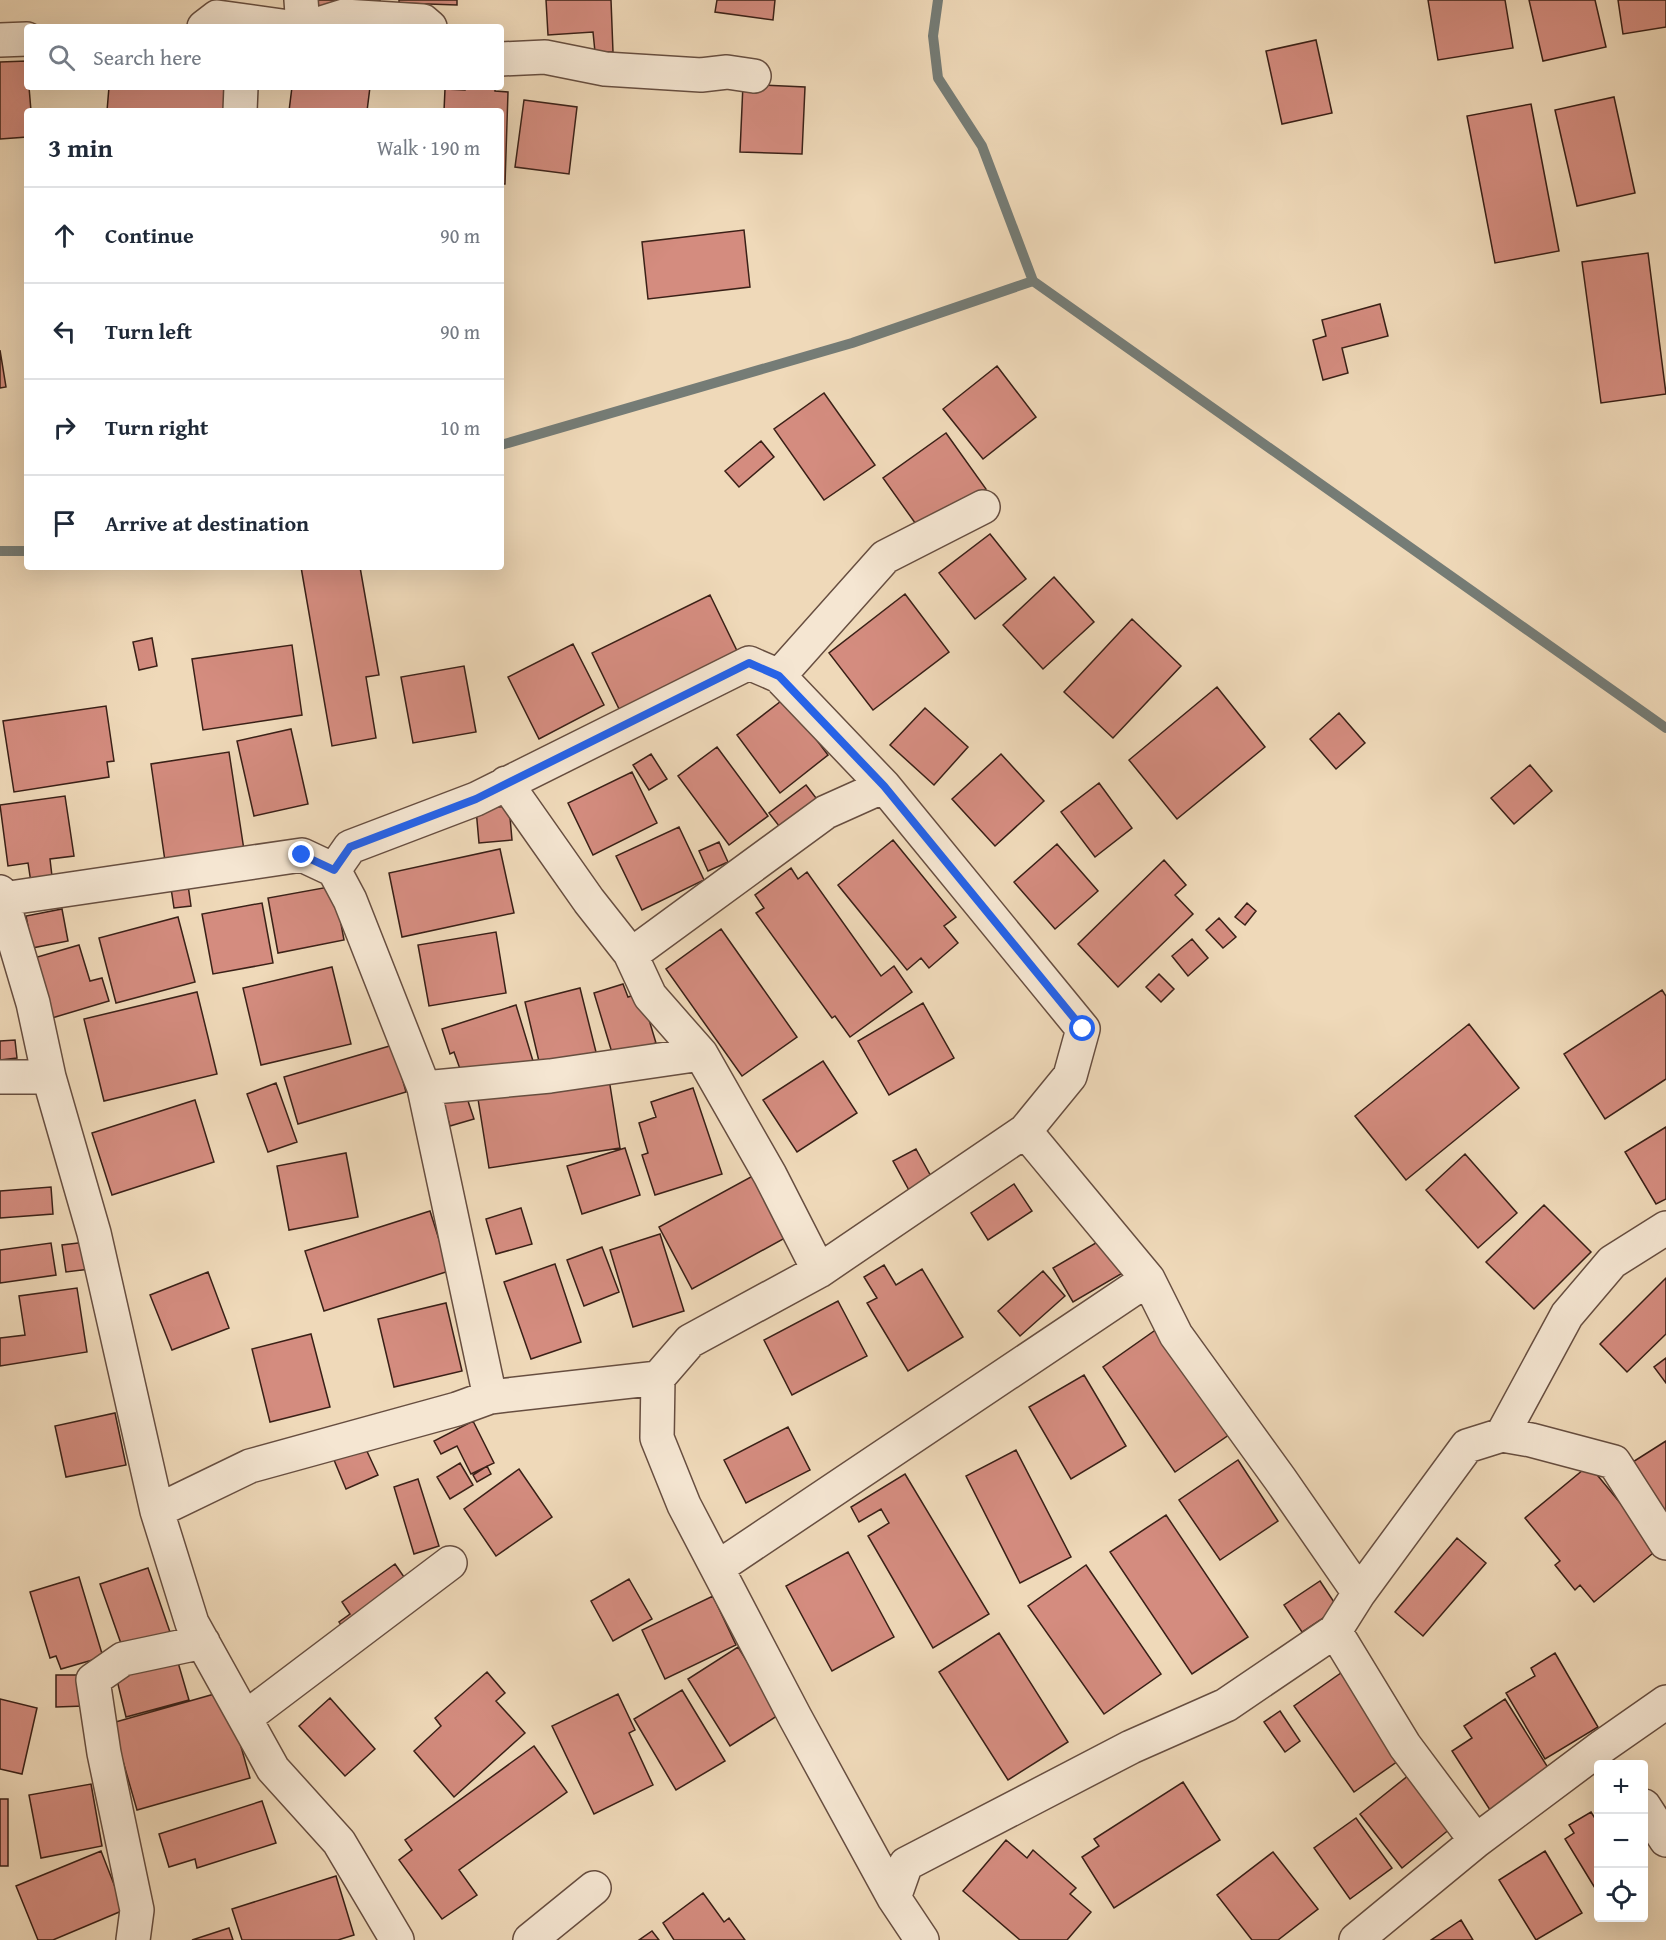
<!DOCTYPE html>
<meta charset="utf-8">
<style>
body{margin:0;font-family:"Gentium Book Plus",serif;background:#f2f2f3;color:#1f2937}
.controls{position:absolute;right:18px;bottom:18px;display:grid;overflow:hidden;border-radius:6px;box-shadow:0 6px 24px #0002}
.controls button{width:54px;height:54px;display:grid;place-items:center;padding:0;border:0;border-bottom:2px solid #e0e1e3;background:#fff;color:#1f2937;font:30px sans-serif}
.stop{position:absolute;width:18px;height:18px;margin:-14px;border:4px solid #2563eb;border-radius:50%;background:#fff}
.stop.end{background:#2563eb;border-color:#fff;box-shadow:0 2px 6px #0008}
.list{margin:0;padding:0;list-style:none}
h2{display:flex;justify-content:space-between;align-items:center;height:78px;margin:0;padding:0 24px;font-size:26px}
h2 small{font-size:20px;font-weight:400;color:#747a83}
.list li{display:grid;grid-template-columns:39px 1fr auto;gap:18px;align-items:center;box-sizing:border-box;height:96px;padding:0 24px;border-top:2px solid #e0e1e3}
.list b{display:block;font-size:22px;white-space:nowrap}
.list em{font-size:20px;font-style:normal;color:#747a83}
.icon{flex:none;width:33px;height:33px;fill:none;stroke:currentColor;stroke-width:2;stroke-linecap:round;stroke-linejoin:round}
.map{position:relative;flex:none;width:1666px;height:1940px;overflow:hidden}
.search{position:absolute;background:#fff;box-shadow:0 6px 24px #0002;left:24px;top:24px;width:480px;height:66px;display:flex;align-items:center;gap:15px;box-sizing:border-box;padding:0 21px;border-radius:6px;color:#747a83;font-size:22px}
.panel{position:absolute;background:#fff;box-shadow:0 6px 24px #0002;left:24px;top:108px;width:480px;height:462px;border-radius:6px}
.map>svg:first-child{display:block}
</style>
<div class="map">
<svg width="1666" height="1940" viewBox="0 0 1666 1940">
<rect width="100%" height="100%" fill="#efd9b9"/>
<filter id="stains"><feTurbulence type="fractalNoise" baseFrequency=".00333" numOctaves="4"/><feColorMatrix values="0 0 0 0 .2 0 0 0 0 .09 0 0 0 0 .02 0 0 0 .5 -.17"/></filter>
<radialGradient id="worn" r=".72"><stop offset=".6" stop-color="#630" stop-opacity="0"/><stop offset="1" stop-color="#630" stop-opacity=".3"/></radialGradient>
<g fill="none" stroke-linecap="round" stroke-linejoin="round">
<path stroke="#757c76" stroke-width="10" d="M938 0 933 36 938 78 982 146 1033 281 1666 728
M501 445 852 343 1033 281
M0 551H27"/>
</g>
<path fill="#d48c7f" stroke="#3a2017" stroke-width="1.5" d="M317 0H380V9L317 7Z
M399 0H457V5L399 3Z
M546 0H611L613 52H595L593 32 548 35Z
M717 0H775L773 20 715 12Z
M1428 0H1505L1513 48 1438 60Z
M1529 0H1595L1606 47 1543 61Z
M1618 0H1666V27L1623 34Z
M1316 40 1332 113 1282 124 1266 51Z
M27 61V87H29L31 111H27V137L0 139V62Z
M743 84 805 87 802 154 740 152Z
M109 87H227L225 111H107Z
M292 87H370L367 111H289Z
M465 87H495V91L508 92 505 184H501V111H444L445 89 465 90Z
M1614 97 1635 193 1577 206 1555 110Z
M524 100 577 107 569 174 515 167Z
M1531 104 1559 251 1495 263 1467 116Z
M744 230 750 287 648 299 642 242Z
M1648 253 1666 394 1601 403 1582 262Z
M1380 304 1388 336 1342 348 1348 373 1323 380 1313 340 1326 336 1322 320Z
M0 350 6 387 0 388Z
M997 366 1036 417 983 459 943 409Z
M824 393 875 465 824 500 774 429Z
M946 433 986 489 923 534 883 478Z
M761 441 774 457 739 487 725 471Z
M990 534 1026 579 975 619 939 573Z
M301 567H360L379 675 366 677 376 738 332 746Z
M1054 577 1094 622 1043 669 1003 625Z
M905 594 949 652 873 710 829 653Z
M710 595 740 657 622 715 592 653Z
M1132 619 1181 666 1113 738 1064 692Z
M152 638 157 666 139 670 133 642Z
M573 644 604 705 539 739 508 677Z
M292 645 302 715 203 730 192 659Z
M464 666 476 732 413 743 401 677Z
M1217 687 1265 747 1177 819 1129 760Z
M785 698 828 755 780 793 737 735Z
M106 706 114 761 107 762 109 777 14 792 3 721Z
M925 708 968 747 934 785 890 745Z
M1339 713 1365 743 1336 769 1310 739Z
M291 729 308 804 254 816 237 741Z
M717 747 768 816 729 845 678 776Z
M229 752 244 850 165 861 151 764Z
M651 754 667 779 649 790 633 765Z
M1001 754 1044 801 995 846 952 799Z
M1530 765 1552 791 1514 824 1491 798Z
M632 772 657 823 593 855 568 803Z
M1099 783 1132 828 1095 857 1061 812Z
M806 785 823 807 786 835 769 813Z
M65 796 74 856 50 859 53 885 32 889 28 863 8 866 0 805Z
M509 806 512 840 479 843 476 809Z
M679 827 704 880 642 910 616 856Z
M893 840 956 917 944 926 958 943 929 968 921 958 907 970 838 885Z
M719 842 728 862 708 871 699 851Z
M1057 844 1098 891 1055 929 1014 882Z
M500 849 514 913 402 937 389 873Z
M1164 860 1186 885 1175 895 1193 914 1118 987 1078 944Z
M791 868 798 879 807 872 881 976 894 966 912 992 850 1037 835 1016 832 1018 756 913 764 908 755 895Z
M188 885 191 906 174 908 171 888Z
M334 886 344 940 278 953 268 898Z
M262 903 273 963 213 974 202 914Z
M1247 903 1256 911 1245 925 1235 917Z
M62 909 68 941 32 948 26 916Z
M178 917 195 982 116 1003 99 938Z
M1219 918 1236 937 1223 948 1206 930Z
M721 929 797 1037 742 1076 666 969Z
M496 932 506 993 429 1006 418 945Z
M1192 939 1208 958 1188 976 1172 956Z
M79 945 90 981 102 978 109 1001 52 1018 34 958Z
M332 967 351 1044 261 1065 243 988Z
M1159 974 1174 989 1161 1002 1146 987Z
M623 984 628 997 641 993 656 1043 613 1056 594 993Z
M580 988 598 1060 542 1074 525 1002Z
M1662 990 1666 996V1079L1605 1119 1564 1054Z
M197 992 217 1074 104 1101 84 1019Z
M923 1003 954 1058 889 1095 858 1041Z
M516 1005 533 1061 465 1083 454 1052 450 1054 442 1029Z
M1469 1024 1519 1088 1406 1180 1355 1116Z
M15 1040 17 1058 0 1060V1041Z
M393 1045 406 1092 298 1124 284 1077Z
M823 1061 857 1113 797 1152 763 1100Z
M609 1079 620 1148 489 1168 478 1099Z
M276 1083 297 1142 268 1152 247 1094Z
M693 1088 722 1174 655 1195 642 1155 648 1153 639 1123 656 1117 651 1102Z
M466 1095 474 1119 450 1126 443 1103Z
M195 1100 214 1162 112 1195 92 1133Z
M1666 1127V1199L1656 1204 1625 1152Z
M625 1148 640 1195 582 1214 567 1166Z
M916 1149 933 1180 910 1192 893 1161Z
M346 1153 358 1217 289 1230 277 1166Z
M1465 1154 1517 1213 1478 1248 1426 1190Z
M760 1172 794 1233 692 1289 659 1227Z
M1014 1184 1032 1211 988 1240 971 1213Z
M51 1187 53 1214 0 1218V1191Z
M1544 1205 1591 1252 1534 1309 1486 1262Z
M521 1208 532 1244 496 1254 486 1219Z
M430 1211 449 1271 324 1311 305 1251Z
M660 1234 684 1311 633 1327 610 1250Z
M1106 1237 1126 1271 1073 1302 1053 1268Z
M86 1242 90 1269 66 1272 62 1245Z
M51 1243 56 1275 0 1283V1250Z
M602 1247 619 1292 584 1306 567 1260Z
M555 1264 581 1342 531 1359 504 1282Z
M884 1265 896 1285 922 1269 963 1337 908 1371 867 1303 877 1298 864 1277Z
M1043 1271 1065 1296 1020 1336 998 1311Z
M208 1272 229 1328 172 1350 150 1295Z
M1666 1278V1334L1627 1372 1600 1344Z
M77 1288 87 1352 0 1366V1338L25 1335 19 1296Z
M838 1301 867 1356 792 1395 764 1340Z
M446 1303 462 1371 394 1387 378 1319Z
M1164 1324 1236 1430 1175 1472 1103 1367Z
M311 1334 330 1407 270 1422 252 1349Z
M1666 1358V1383L1654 1367Z
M1084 1375 1126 1446 1071 1479 1029 1407Z
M115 1413 126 1465 66 1477 55 1426Z
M473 1421 494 1463 471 1474 457 1446 441 1454 434 1441Z
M788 1427 810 1470 746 1503 724 1460Z
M1666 1441V1524L1628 1465Z
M365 1447 378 1475 346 1489 334 1460Z
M1016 1450 1071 1557 1020 1583 966 1476Z
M1238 1460 1278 1521 1220 1560 1179 1500Z
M460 1463 473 1485 450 1499 437 1477Z
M1589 1465 1658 1549 1594 1602 1580 1585 1575 1590 1555 1565 1560 1561 1525 1518Z
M487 1466 491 1474 477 1482 473 1475Z
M519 1469 552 1517 496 1556 464 1509Z
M905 1474 989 1614 933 1648 868 1536 889 1523 881 1509 859 1522 851 1507Z
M418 1479 439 1546 414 1554 394 1487Z
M1166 1515 1248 1637 1192 1674 1110 1552Z
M1457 1538 1486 1563 1423 1636 1395 1612Z
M848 1552 894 1637 832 1671 786 1586Z
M395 1564 411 1587 347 1633 339 1622 350 1614 342 1602Z
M1086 1565 1161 1674 1104 1714 1028 1606Z
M148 1568 171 1635 124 1652 100 1584Z
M79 1577 103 1657 61 1669 56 1656 50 1658 30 1592Z
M629 1579 652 1619 613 1641 591 1601Z
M1320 1581 1338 1608 1302 1632 1284 1605Z
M713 1596 736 1645 665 1679 642 1630Z
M999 1633 1068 1742 1008 1780 939 1672Z
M738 1647 780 1714 730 1746 688 1679Z
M1555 1653 1598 1727 1545 1759 1506 1693 1535 1676 1531 1668Z
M177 1659 189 1700 126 1717 116 1676Z
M1348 1668 1408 1754 1354 1792 1294 1706Z
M487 1672 505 1693 496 1701 525 1733 454 1797 414 1751 441 1726 435 1718Z
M56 1675H85L84 1706 56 1707Z
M682 1690 725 1761 676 1790 634 1719Z
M225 1691 250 1778 137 1810 112 1723Z
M618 1694 635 1730 629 1733 653 1785 594 1814 552 1726Z
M330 1698 375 1749 345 1776 299 1726Z
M0 1699 37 1708 22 1774 0 1769Z
M1505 1699 1552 1774 1492 1813 1452 1751 1472 1738 1464 1726Z
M1280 1711 1300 1741 1285 1752 1264 1722Z
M534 1746 567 1792 459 1870 477 1895 442 1919 399 1860 412 1850 405 1840Z
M1414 1771 1456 1824 1402 1868 1360 1814Z
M1183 1782 1220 1840 1114 1908 1082 1857 1099 1846 1094 1839Z
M91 1784 102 1846 41 1858 29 1795Z
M0 1799H8V1866H0Z
M262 1801 276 1843 197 1868 195 1859 169 1867 159 1834Z
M1591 1812 1596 1820 1598 1819V1893L1565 1839 1574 1833 1569 1825Z
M1356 1818 1392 1868 1350 1899 1314 1848Z
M1006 1840 1027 1858 1033 1850 1076 1888 1070 1894 1091 1912 1067 1940H1020L963 1891Z
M101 1851 124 1910 53 1940H38L16 1886Z
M1545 1851 1582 1913 1536 1940 1499 1880Z
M1273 1852 1318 1909 1278 1940H1252L1217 1895Z
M336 1876 354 1935 338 1940H242L232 1909Z
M703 1893 724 1922 729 1918 745 1940H674L663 1923Z
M1461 1920 1473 1940H1431Z
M229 1928 233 1940H192Z
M652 1931 659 1940H639Z"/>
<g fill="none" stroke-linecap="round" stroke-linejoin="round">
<g stroke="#674e40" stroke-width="36">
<path id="minor" d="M301 0 303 27
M204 27 217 17 289 27
M309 27 344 16 423 21 430 27
M0 40 27 39
M501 59 545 57 605 69 701 75 727 72 754 76
M240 111 241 87
M779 676 885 557 983 507
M506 783 589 901 630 953
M334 870 350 847 476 799 749 663 779 676 884 786 1083 1029 1070 1076 1025 1131 819 1271 690 1341 658 1378 657 1438 684 1505 795 1717 894 1898 922 1940
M0 892 33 1003 49 1077 94 1233 157 1511 192 1623 273 1769 339 1842 397 1940
M3 899 302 855 334 870 350 900 424 1088 490 1397
M0 1077H49
M424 1088 550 1076 701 1054
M1025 1131 1148 1279 1176 1335 1280 1479 1359 1593
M819 1271 770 1175 701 1054 650 996 630 953 639 949 826 812 884 786
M1502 1435 1567 1315 1612 1262 1666 1228
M157 1511 250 1466 457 1409 490 1397 658 1378
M717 1568 1148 1279
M1335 1631 1405 1746 1476 1841
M245 1718 450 1563
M1644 1806 1666 1840
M894 1898 906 1864 1131 1747 1226 1705 1335 1631 1359 1593 1467 1446 1502 1435 1531 1440 1614 1462 1666 1543
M133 1940 137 1910 104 1753 93 1680 123 1659 203 1642
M530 1940 594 1888
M1356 1940 1476 1841 1603 1746 1666 1702"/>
</g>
<use href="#minor" stroke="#f5e6d2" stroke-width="33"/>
</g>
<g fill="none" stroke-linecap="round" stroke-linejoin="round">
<path stroke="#2563eb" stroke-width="8" d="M302 855 334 870 350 847 476 799 749 663 779 676 884 786 1083 1029"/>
</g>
<rect width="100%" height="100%" filter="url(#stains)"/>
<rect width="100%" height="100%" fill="url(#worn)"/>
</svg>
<div class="controls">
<button>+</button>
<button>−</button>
<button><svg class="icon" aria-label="locate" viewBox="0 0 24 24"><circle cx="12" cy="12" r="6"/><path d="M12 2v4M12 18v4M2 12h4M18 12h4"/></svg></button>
</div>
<div class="stop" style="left:1083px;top:1029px"></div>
<div class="stop end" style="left:302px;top:855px"></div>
<div class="search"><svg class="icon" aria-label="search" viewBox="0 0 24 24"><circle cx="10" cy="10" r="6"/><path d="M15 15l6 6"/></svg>Search here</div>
<section class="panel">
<h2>3 min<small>Walk · 190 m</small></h2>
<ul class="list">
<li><svg class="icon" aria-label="ahead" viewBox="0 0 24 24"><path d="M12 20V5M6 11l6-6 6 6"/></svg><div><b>Continue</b></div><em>90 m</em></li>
<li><svg class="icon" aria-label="left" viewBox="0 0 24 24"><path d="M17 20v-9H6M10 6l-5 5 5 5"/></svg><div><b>Turn left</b></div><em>90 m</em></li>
<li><svg class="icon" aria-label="right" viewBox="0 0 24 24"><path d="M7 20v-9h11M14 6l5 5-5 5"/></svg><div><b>Turn right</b></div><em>10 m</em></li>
<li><svg class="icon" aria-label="arrive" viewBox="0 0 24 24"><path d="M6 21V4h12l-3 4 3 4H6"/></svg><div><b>Arrive at destination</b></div></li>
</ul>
</section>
</div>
